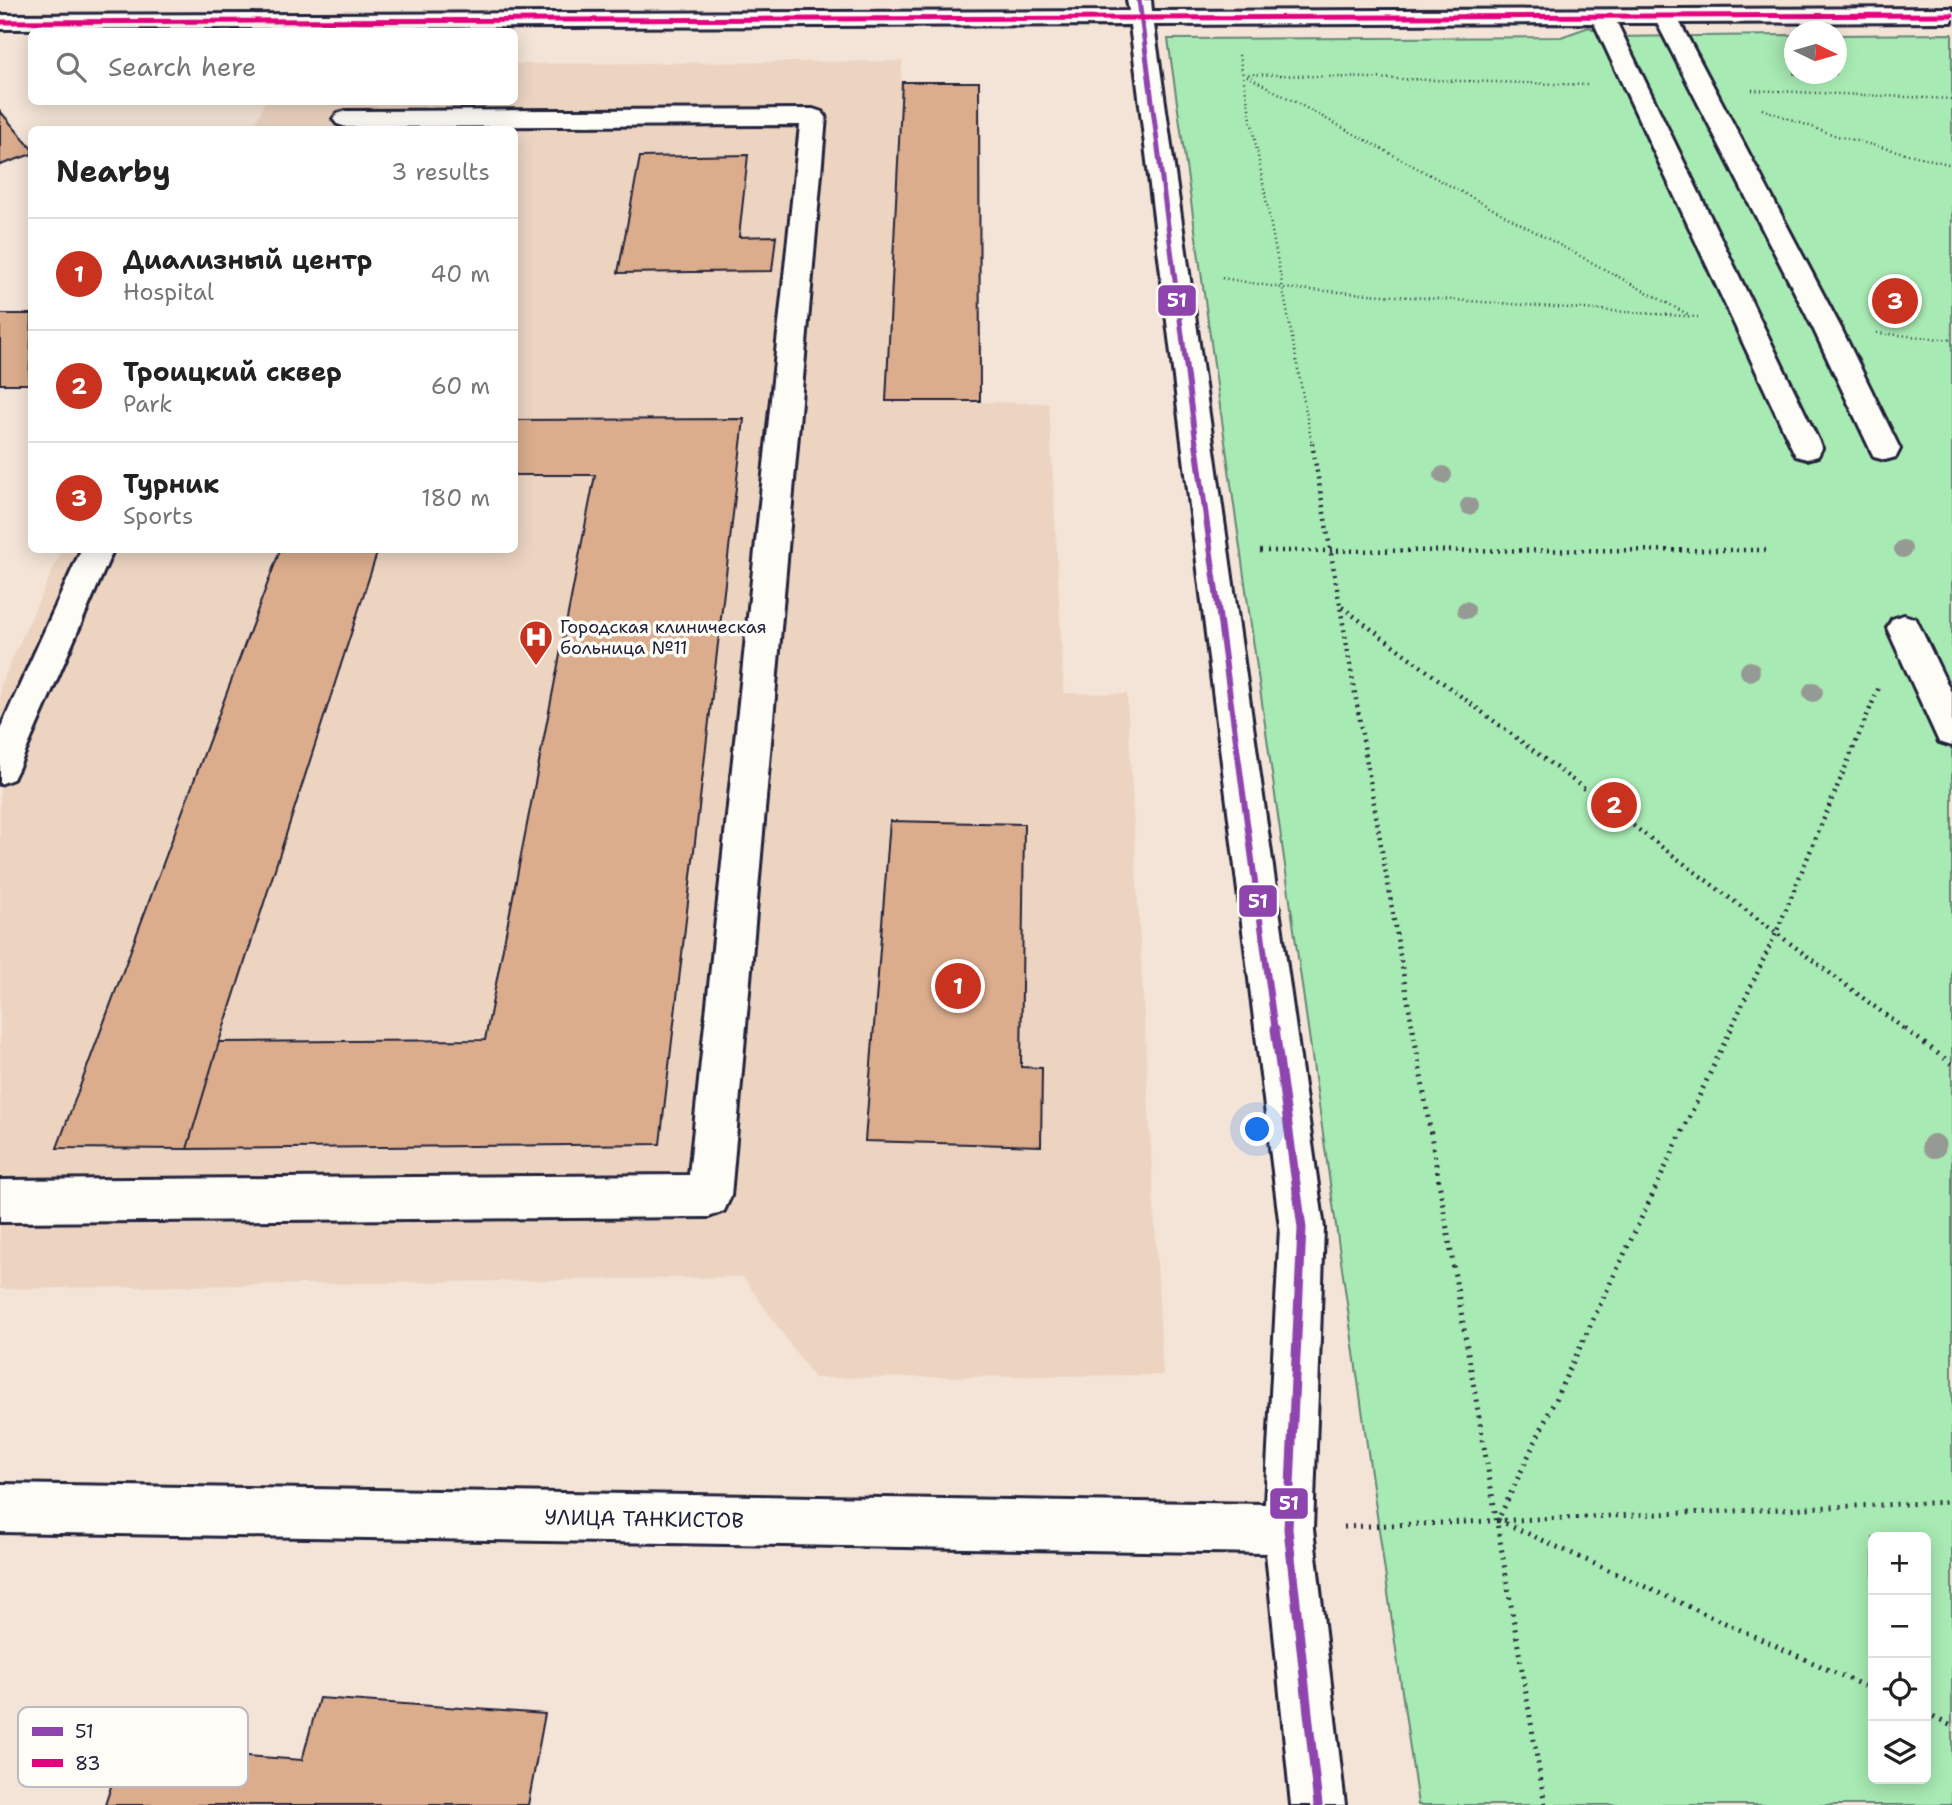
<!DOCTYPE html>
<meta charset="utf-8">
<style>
body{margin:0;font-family:"Shantell Sans",sans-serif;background:#f6f6f6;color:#222}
.controls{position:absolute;right:21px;bottom:21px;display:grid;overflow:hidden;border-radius:10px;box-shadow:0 4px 18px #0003}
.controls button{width:63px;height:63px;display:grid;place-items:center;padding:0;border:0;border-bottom:2px solid #e0e0e0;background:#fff;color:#222;font:35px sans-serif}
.compass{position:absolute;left:1784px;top:21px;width:63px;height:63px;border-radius:50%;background:#fff;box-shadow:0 4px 18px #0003;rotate:95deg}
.you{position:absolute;left:1258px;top:1130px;width:24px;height:24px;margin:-18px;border:5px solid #fff;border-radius:50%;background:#1a73e8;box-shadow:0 0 0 10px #1a73e833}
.badge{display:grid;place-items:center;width:46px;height:46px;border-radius:50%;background:#c8321e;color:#fff;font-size:23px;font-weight:700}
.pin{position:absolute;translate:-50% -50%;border:4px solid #fff;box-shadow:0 2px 7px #0006}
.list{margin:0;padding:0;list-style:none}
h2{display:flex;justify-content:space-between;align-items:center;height:91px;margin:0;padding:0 28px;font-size:30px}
h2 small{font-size:23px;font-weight:400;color:#767676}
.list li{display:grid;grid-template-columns:46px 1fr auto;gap:21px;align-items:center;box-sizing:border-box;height:112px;padding:0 28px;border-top:2px solid #e0e0e0}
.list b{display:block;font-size:26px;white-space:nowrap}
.list p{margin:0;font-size:23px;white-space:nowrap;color:#767676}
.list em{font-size:23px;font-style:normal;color:#767676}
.icon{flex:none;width:38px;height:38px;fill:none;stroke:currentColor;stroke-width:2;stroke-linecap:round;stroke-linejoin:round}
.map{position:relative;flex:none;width:1952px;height:1805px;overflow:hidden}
.search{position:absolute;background:#fff;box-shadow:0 4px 18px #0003;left:28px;top:28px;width:490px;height:77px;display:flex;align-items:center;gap:18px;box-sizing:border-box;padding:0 24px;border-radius:10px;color:#767676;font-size:26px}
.panel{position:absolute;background:#fff;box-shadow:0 4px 18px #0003;left:28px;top:126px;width:490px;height:427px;border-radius:10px}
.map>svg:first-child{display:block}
</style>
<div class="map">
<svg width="1952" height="1805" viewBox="0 0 1952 1805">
<rect width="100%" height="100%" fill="#f3e4d7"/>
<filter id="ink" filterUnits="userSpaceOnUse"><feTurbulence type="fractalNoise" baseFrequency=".0143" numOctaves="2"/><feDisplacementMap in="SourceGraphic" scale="14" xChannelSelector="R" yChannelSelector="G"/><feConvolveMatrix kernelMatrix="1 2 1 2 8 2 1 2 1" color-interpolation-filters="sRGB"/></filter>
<g filter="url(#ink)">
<path fill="#ecd4c1" d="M902 61 886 401 1049 403 1064 693 1127 694 1163 1375 814 1378 743 1277 0 1289V686L62 550H514V130L253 129 265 102H514L515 64Z"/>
<path fill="#a8eab3" stroke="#658677" stroke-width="2" fill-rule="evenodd" d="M1589 27 1608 37 1794 35V74H1836L1837 35 1952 34V1805H1418L1168 39 1561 37ZM1873 1537H1926V1779H1873Z"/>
<path fill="#dbad8d" stroke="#22223b" stroke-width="2" d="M902 82H979L980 401H886Z
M0 111 32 149V154L0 165Z
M748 155 739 237 776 236 772 271 618 273 640 157Z
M0 314H32L29 384H0Z
M744 419 660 1144 187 1149 219 1042 485 1040 595 475H514V420Z
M280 550H378L219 1042 187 1149 57 1148Z
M890 821 1024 824 1021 1067 1042 1068 1041 1146 865 1141Z
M319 1698 545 1714 528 1805H105L124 1747 302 1760Z"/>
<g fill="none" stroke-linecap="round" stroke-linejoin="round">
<g stroke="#22223b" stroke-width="6">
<path id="minor" d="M1127 0H1151L1152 11 1952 8V22L1680 23 1841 328 1900 449 1896 457 1885 460 1874 457 1870 449 1813 328 1657 23H1617L1822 448 1818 456 1807 459 1796 456 1792 448 1594 23 1154 25 1324 1228 1313 1529 1345 1805H1291L1266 1553 0 1532V1484L1265 1504 1280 1228 1130 25 0 29V15L1129 11Z
M813 109 822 112 826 117 731 1196 724 1211 709 1217 0 1222V1180L689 1175 800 125 346 127 337 124 333 119 337 114 346 111Z
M81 550H113L18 769 13 779 0 784V729Z
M1904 615 1916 619 1952 694V746L1939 742 1887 628 1892 619Z"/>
</g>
<path stroke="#22223b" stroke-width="2.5" stroke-dasharray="1 3.5" stroke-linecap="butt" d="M1239 55 1312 444
M1244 74 1589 85
M1247 76 1689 315
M1752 90 1952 99
M1762 109 1837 136 1952 165
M1222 278 1282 288 1698 317
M1877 333 1952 340"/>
<path stroke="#22223b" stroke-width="4.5" stroke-dasharray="2 5" stroke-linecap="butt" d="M1312 443 1413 1031
M1260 551 1767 550
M1342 607 1907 1031
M1730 1031 1776 933 1879 687"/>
<path stroke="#22223b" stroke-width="5" stroke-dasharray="2 6" stroke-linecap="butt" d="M1413 1029 1545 1805
M1731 1029 1498 1520 1873 1690
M1905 1029 1952 1064
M1344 1527 1952 1502
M1926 1714 1952 1726"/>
<use href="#minor" fill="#fdfcf7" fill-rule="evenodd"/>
<g stroke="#fdfcf7" stroke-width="9">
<path id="bus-1-far2" d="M1139 0 1196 444"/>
</g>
<g stroke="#fdfcf7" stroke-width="11">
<path id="bus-1-far1" d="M1196 443 1275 1031"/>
</g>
<g stroke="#fdfcf7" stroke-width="14">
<path id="bus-1" d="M1275 1029 1302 1228 1288 1529 1318 1805"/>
</g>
<g stroke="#fdfcf7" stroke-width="9">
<path id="bus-2" d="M0 22 1952 15"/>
</g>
<use href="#bus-1-far2" stroke="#8e44ad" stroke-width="5"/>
<use href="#bus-1-far1" stroke="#8e44ad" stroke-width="6"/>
<use href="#bus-1" stroke="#8e44ad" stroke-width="9"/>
<use href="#bus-2" stroke="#e5007d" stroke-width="5"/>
</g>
<g fill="#969a95">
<circle cx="1443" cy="475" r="9"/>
<circle cx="1469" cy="506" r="9"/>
<circle cx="1903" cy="549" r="9"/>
<circle cx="1466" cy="610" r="9"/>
<circle cx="1750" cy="671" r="10"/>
<circle cx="1813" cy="692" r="10"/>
<circle cx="1934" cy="1146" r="12"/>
</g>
</g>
<defs>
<g id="hospital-pin" transform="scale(1.75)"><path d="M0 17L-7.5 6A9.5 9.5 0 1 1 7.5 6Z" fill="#c8321e" stroke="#fdfcf7"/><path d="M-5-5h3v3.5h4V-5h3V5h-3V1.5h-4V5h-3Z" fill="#fff"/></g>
</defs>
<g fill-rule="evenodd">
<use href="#hospital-pin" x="536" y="637"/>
</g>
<g text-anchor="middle" stroke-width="7" stroke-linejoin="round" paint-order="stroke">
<g font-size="18" fill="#22223b" stroke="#fdfcf7" text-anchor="start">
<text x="560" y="633">Городская клиническая<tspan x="560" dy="21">больница №11</tspan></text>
</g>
<g font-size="21" fill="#22223b" stroke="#fdfcf7">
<text transform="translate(644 1519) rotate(1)" y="7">УЛИЦА ТАНКИСТОВ</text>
</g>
</g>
<rect x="18" y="1707" width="230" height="80" rx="10" fill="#fdfcf7" stroke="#bbbbbf" stroke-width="2"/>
<rect x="32" y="1727" width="31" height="9" fill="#8e44ad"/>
<rect x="32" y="1759" width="31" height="8" fill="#e5007d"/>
<g font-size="19" fill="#22223b">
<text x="75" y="1738">51</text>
<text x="75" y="1770">83</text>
</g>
<g stroke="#fdfcf7" stroke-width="2.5">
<rect x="1157" y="284" width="40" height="33" rx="7" fill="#8e44ad"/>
<rect x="1238" y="884" width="40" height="34" rx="7" fill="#8e44ad"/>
<rect x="1269" y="1487" width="40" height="33" rx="7" fill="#8e44ad"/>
</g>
<g font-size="19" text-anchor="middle" font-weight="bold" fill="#fff">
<text x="1177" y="307">51</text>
<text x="1258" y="908">51</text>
<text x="1289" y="1510">51</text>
</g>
</svg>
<div class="controls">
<button>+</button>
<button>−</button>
<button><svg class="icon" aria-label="locate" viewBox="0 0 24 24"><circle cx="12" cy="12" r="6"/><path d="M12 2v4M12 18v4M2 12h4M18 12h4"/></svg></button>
<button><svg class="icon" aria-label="layers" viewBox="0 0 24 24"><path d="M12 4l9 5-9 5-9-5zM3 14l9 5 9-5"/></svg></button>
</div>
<svg class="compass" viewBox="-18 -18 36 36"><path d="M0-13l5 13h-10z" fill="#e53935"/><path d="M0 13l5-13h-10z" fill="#767676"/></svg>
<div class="you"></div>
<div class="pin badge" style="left:958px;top:986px">1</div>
<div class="pin badge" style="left:1614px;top:805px">2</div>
<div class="pin badge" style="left:1895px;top:301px">3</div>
<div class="search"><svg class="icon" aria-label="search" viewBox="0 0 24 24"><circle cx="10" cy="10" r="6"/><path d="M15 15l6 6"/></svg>Search here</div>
<section class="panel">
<h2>Nearby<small>3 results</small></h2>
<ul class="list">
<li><span class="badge">1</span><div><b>Диализный центр</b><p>Hospital</p></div><em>40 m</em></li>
<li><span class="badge">2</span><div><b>Троицкий сквер</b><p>Park</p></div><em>60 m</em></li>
<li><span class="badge">3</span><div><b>Турник</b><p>Sports</p></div><em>180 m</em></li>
</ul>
</section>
</div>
